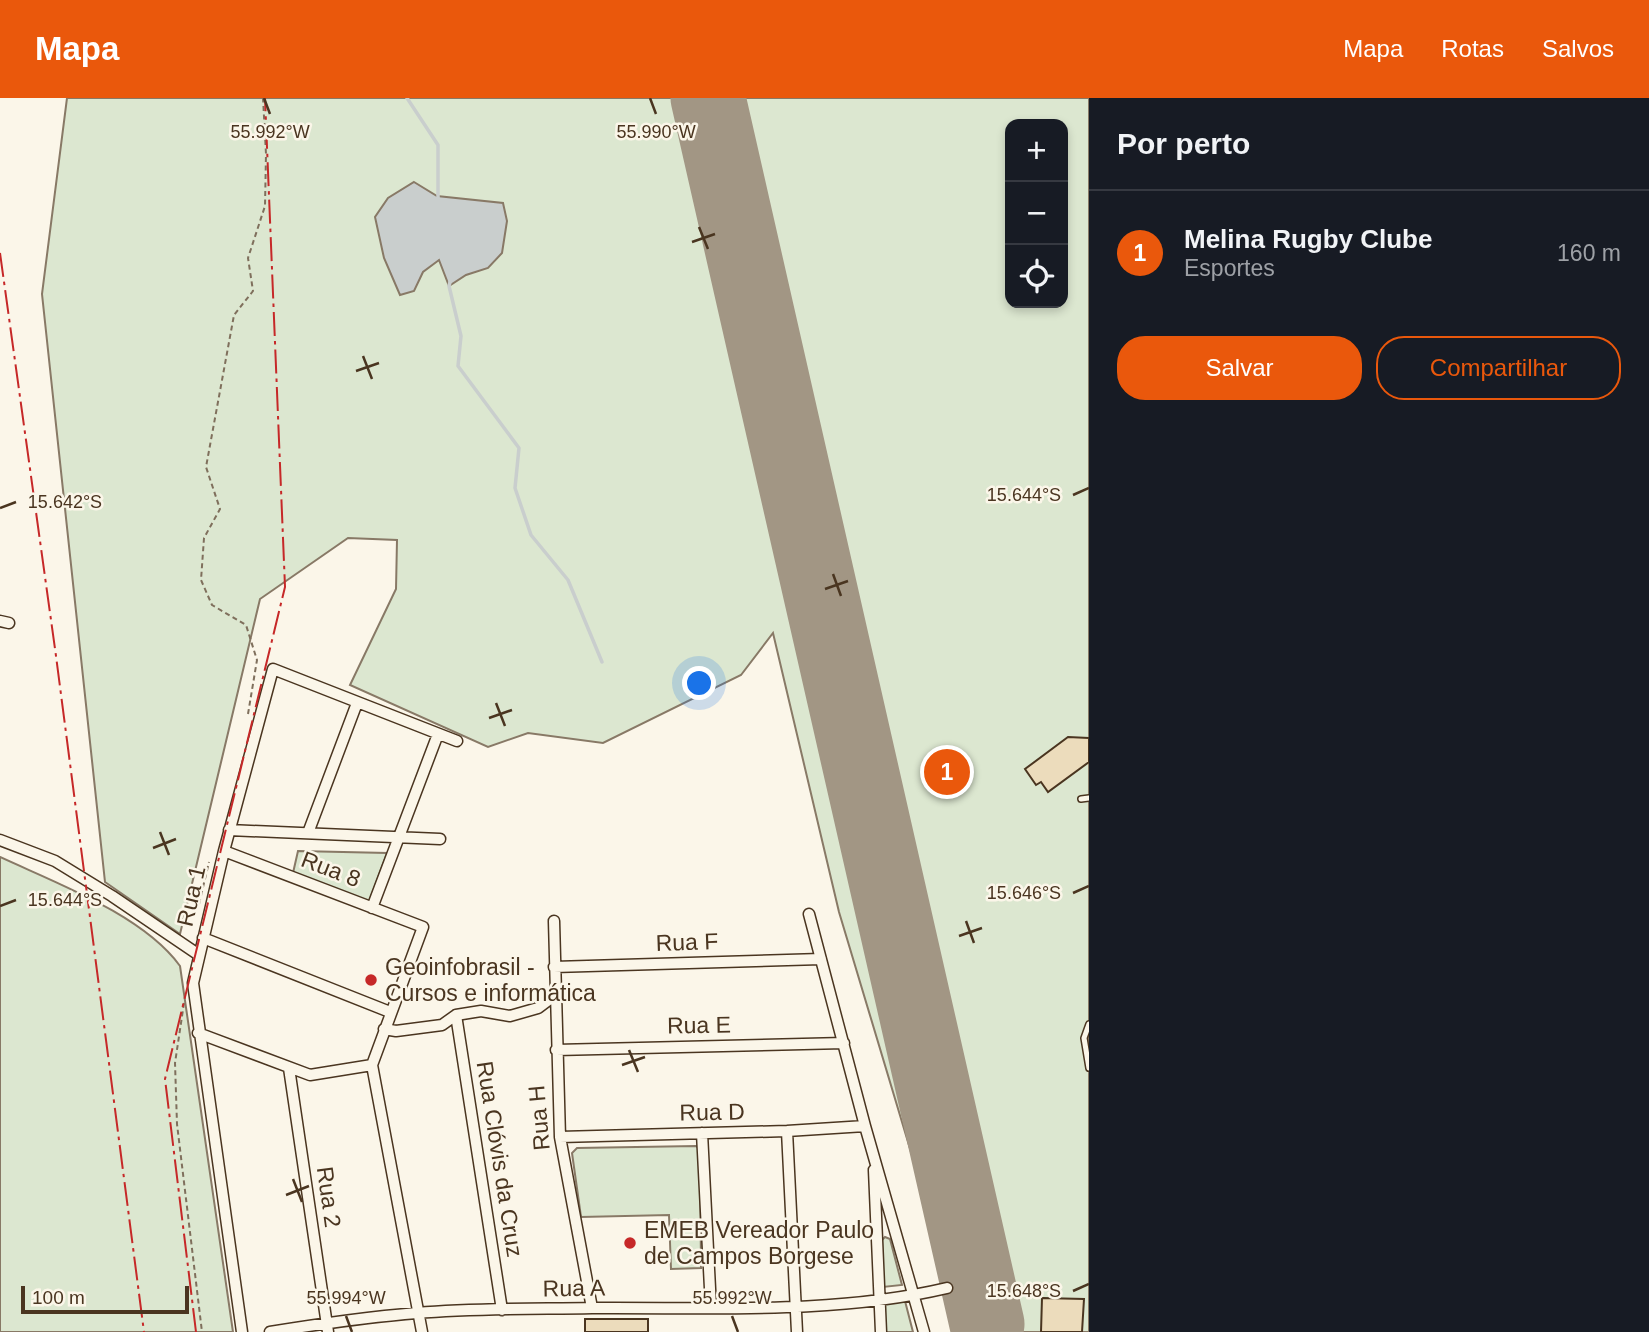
<!DOCTYPE html>
<html lang="pt">
<meta charset="utf-8">
<style>
body{margin:0;font-family:Helvetica,sans-serif;background:#20242c;color:#f1f3f6}
.controls{position:absolute;right:21px;top:21px;display:grid;overflow:hidden;border-radius:14px;box-shadow:0 4px 10px #0003}
.controls button{width:63px;height:63px;display:grid;place-items:center;padding:0;border:0;border-bottom:2px solid #363941;background:#171b24;color:#f1f3f6;font:35px sans-serif}
.scale{position:absolute;left:21px;bottom:18px;width:168px;box-sizing:border-box;padding-left:7px;border:4px solid #4a3520;border-top:0;font-size:19px;line-height:24px;white-space:nowrap;color:#4a3520;-webkit-text-stroke:5px #fbf6e9;paint-order:stroke}
.you{position:absolute;left:700px;top:586px;width:24px;height:24px;margin:-18px;border:5px solid #fff;border-radius:50%;background:#1a73e8;box-shadow:0 0 0 10px #1a73e833}
.badge{display:grid;place-items:center;width:46px;height:46px;border-radius:50%;background:#ea580c;color:#fff;font-size:23px;font-weight:700}
.pin{position:absolute;translate:-50% -50%;border:4px solid #fff;box-shadow:0 2px 7px #0006}
.list{margin:0;padding:0;list-style:none}
h2{display:flex;justify-content:space-between;align-items:center;height:91px;margin:0;padding:0 28px;font-size:30px}
h2 small{font-size:23px;font-weight:400;color:#9ea1a6}
.list li{display:grid;grid-template-columns:46px 1fr auto;gap:21px;align-items:center;box-sizing:border-box;height:126px;padding:0 28px;border-top:2px solid #363941}
.list b{display:block;font-size:26px;white-space:nowrap}
.list p{margin:0;font-size:23px;white-space:nowrap;color:#9ea1a6}
.list em{font-size:23px;font-style:normal;color:#9ea1a6}
.actions{display:flex;gap:14px;padding:21px 28px}
.actions a{flex:1;padding:16px 0;border:2px solid #ea580c;border-radius:28px;text-align:center;font-size:24px;color:#ea580c}
.actions .main{background:#ea580c;color:#fff}
.icon{flex:none;width:38px;height:38px;fill:none;stroke:currentColor;stroke-width:2;stroke-linecap:round;stroke-linejoin:round}
.map{position:relative;flex:none;width:1089px;height:1234px;overflow:hidden}
header{display:flex;align-items:center;gap:42px;box-sizing:border-box;height:98px;padding:0 35px;background:#ea580c;color:#fff}
header strong{font-size:33px}
nav{display:flex;gap:38px;margin-inline-start:auto;font-size:24px}
main{display:flex}
aside{flex:1;background:#171b24}
.map>svg:first-child{display:block}
</style>
<header>
<strong>Mapa</strong>
<nav><a>Mapa</a><a>Rotas</a><a>Salvos</a></nav>
</header>
<main>
<div class="map">
<svg width="1089" height="1234" viewBox="0 0 1089 1234">
<rect width="100%" height="100%" fill="#fbf6e9"/>
<path fill="#dce7d0" stroke="#887966" stroke-width="2" fill-rule="evenodd" d="M67 0H1089V1234H965L839 814 773 535 741 577 603 645 528 635 488 649 350 587 396 491 397 442 348 440 260 501 180 836 105 784 42 196ZM1010 26H1063V205H1010Z
M298 753 387 755 369 804 293 775Z
M0 759C56 785 143 817 180 868L233 1234H0Z
M696 1048 700 1051 701 1170 671 1171 669 1117 581 1119 572 1055 577 1050Z
M885 1139 890 1141 902 1187 883 1189 882 1142Z
M905 1203 913 1234H885V1205Z"/>
<path fill="#c9cecd" stroke="#887966" stroke-width="2" d="M414 84 437 98 503 105 507 123 502 155 488 170 466 177 449 188 439 162 423 174 414 193 400 197 384 160 375 119 388 100Z"/>
<g fill="none" stroke-linecap="round" stroke-linejoin="round">
<path stroke="#c9cecd" stroke-width="3.5" d="M407 0 438 47V100
M450 184 449 188 461 238 458 268 519 350 515 390 531 437 568 482 602 564"/>
<path stroke="#a29684" stroke-width="75" d="M708 0 987 1226"/>
</g>
<path fill="#ecdcbc" stroke="#4a3520" stroke-width="2" d="M1068 639 1089 640V664L1048 694 1041 684 1036 687 1025 671Z
M1042 1200 1084 1201 1082 1234H1041Z
M585 1221H648V1234H585Z"/>
<g fill="none" stroke-linecap="round" stroke-linejoin="round">
<g stroke="#4a3520" stroke-width="8">
<path id="service" d="M1081 701 1089 700
M1089 926 1084 940 1089 970"/>
</g>
<g stroke="#4a3520" stroke-width="13">
<path id="minor" d="M0 523 9 525
M229 732 440 741
M308 735 357 605
M0 742 55 763 112 798 199 857
M224 753 423 829 372 967 422 1234
M372 810 438 636
M809 816 865 1028 924 1234
M554 823 560 1039 592 1210
M203 840 390 914
M554 869 821 861
M456 917 502 1212
M384 931 396 933 442 927 456 917 481 913 510 918 538 910 554 898
M198 935 310 977 372 967
M556 952 844 945
M289 970 328 1234
M787 1033 797 1234
M702 1035 711 1210
M560 1039 787 1033 865 1028
M874 1072 881 1234
M242 1234 193 885 224 753 273 571 457 643
M270 1234C319 1226 368 1219 417 1215 475 1210 534 1211 592 1210 710 1209 832 1217 947 1190"/>
</g>
<path stroke="#7f6f5c" stroke-width="2" stroke-dasharray="5 3.5" stroke-linecap="butt" d="M248 616 257 562 246 527 212 507 201 482 204 440 220 411 206 369 234 217 253 193 248 160 265 108 266 56 263 0
M199 806 209 764
M184 905 175 965 177 1026 202 1234"/>
<use href="#service" stroke="#fbf6e9" stroke-width="5"/>
<use href="#minor" stroke="#fbf6e9" stroke-width="10"/>
<path stroke="#c62828" stroke-width="2" stroke-dasharray="24 5 3.5 5" stroke-linecap="butt" d="M0 155 56 558 144 1234
M196 1234 165 981 285 489 265 0"/>
</g>
<path fill="none" stroke="#4a3520" stroke-width="2.5" d="M264 0 270 16M650 0 656 16M699 129 708 151M692 144 715 136M363 258 372 281M356 273 379 265M1073 397 1089 390M0 410 16 404M833 476 841 498M825 491 848 483M496 605 505 628M489 620 512 612M160 734 169 757M153 750 176 741M1073 795 1089 788M0 808 16 802M966 823 974 845M959 838 982 830M629 952 638 974M622 967 645 959M293 1081 302 1104M286 1097 309 1088M1073 1193 1089 1186M346 1218 352 1234M732 1218 738 1234"/>
<g fill="#c62828" stroke="#fbf6e9" stroke-width="2.5">
<circle cx="371" cy="882" r="7"/>
<circle cx="630" cy="1145" r="7"/>
</g>
<g text-anchor="middle" stroke-width="5" stroke-linejoin="round" paint-order="stroke">
<g font-size="23" fill="#4a3520" stroke="#fbf6e9">
<text transform="translate(331 771) rotate(21)" y="8">Rua 8</text>
<text transform="translate(191 798) rotate(-77)" y="8">Rua 1</text>
<text transform="translate(687 844) rotate(-2)" y="8">Rua F</text>
<text transform="translate(699 927) rotate(-1)" y="8">Rua E</text>
<text transform="translate(712 1014) rotate(-1)" y="8">Rua D</text>
<text transform="translate(539 1020) rotate(-95)" y="8">Rua H</text>
<text transform="translate(500 1061) rotate(81)" y="8">Rua Clóvis da Cruz</text>
<text transform="translate(329 1099) rotate(82)" y="8">Rua 2</text>
<text transform="translate(574 1190) rotate(-1)" y="8">Rua A</text>
</g>
<g font-size="23" fill="#4a3520" stroke="#fbf6e9" text-anchor="start">
<text x="385" y="877">Geoinfobrasil -<tspan x="385" dy="26">Cursos e informática</tspan></text>
<text x="644" y="1140">EMEB Vereador Paulo<tspan x="644" dy="26">de Campos Borgese</tspan></text>
</g>
</g>
<g font-size="18" text-anchor="middle" fill="#4a3520" stroke="#fbf6e9" stroke-width="5" stroke-linejoin="round" paint-order="stroke">
<text x="270" y="40">55.992°W</text>
<text x="656" y="40">55.990°W</text>
<text x="1024" y="403">15.644°S</text>
<text x="65" y="410">15.642°S</text>
<text x="1024" y="801">15.646°S</text>
<text x="65" y="808">15.644°S</text>
<text x="1024" y="1199">15.648°S</text>
<text x="346" y="1206">55.994°W</text>
<text x="732" y="1206">55.992°W</text>
</g>
</svg>
<div class="controls">
<button>+</button>
<button>−</button>
<button><svg class="icon" aria-label="locate" viewBox="0 0 24 24"><circle cx="12" cy="12" r="6"/><path d="M12 2v4M12 18v4M2 12h4M18 12h4"/></svg></button>
</div>
<div class="scale">100 m</div>
<div class="you"></div>
<div class="pin badge" style="left:947px;top:674px">1</div>
</div>
<aside>
<h2>Por perto<small></small></h2>
<ul class="list">
<li><span class="badge">1</span><div><b>Melina Rugby Clube</b><p>Esportes</p></div><em>160 m</em></li>
</ul>
<div class="actions"><a class="main">Salvar</a><a>Compartilhar</a></div>
</aside>
</main>
